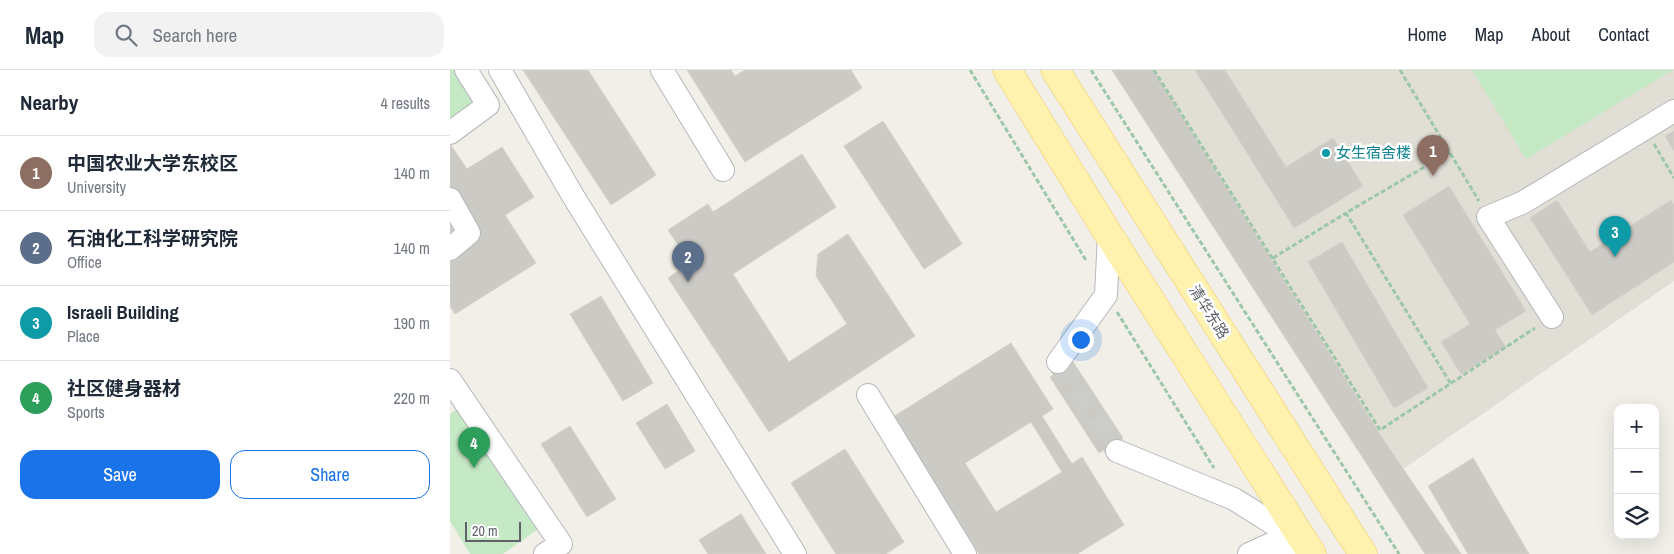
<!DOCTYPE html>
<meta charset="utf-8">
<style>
body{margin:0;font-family:"Archivo Narrow","Noto Sans SC",sans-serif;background:#f2f2f3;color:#1f2937}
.controls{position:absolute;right:15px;bottom:15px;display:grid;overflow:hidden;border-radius:10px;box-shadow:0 5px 20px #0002}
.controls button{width:45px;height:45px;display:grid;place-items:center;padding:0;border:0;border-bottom:1px solid #e0e1e3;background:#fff;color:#1f2937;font:25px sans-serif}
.scale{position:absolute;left:15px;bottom:12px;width:56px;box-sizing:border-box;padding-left:5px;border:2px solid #5f6368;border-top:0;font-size:14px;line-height:18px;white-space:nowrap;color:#5f6368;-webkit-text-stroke:4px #fff;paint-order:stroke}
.you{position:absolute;left:630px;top:269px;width:18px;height:18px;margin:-12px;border:4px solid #fff;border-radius:50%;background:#1a73e8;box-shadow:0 0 0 8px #1a73e833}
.badge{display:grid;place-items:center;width:32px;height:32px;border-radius:50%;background:#1a73e8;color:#fff;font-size:16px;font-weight:700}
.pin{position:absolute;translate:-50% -41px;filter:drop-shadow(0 1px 2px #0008)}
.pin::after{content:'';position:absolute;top:26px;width:18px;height:15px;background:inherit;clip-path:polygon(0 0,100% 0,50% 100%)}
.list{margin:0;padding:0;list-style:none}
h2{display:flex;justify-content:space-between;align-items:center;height:65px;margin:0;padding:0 20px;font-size:21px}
h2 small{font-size:16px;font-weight:400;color:#747a83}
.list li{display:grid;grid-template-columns:32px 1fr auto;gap:15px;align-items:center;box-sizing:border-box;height:75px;padding:0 20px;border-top:1px solid #e0e1e3}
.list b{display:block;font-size:19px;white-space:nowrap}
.list p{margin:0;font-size:16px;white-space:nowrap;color:#747a83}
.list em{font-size:16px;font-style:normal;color:#747a83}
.actions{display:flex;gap:10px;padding:15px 20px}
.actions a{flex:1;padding:11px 0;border:1px solid #1a73e8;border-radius:15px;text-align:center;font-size:18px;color:#1a73e8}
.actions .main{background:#1a73e8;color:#fff}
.icon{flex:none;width:28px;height:28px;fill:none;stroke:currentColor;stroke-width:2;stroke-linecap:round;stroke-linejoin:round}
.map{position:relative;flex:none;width:1224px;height:484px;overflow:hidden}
header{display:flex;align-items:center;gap:30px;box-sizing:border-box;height:70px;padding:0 25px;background:#fff;border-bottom:1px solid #e0e1e3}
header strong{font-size:24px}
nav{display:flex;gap:28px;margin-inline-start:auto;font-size:18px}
.search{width:350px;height:45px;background:#f2f2f3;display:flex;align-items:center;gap:12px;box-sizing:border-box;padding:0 18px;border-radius:15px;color:#747a83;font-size:19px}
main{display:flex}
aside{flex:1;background:#fff}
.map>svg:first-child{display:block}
</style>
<header>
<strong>Map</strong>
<div class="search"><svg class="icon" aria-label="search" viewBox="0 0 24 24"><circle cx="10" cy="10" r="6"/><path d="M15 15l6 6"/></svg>Search here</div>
<nav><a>Home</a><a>Map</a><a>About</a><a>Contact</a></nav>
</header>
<main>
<aside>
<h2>Nearby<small>4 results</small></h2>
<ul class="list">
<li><span class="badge" style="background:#8d6e63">1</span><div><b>中国农业大学东校区</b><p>University</p></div><em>140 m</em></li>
<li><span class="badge" style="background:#5c6f8a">2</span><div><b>石油化工科学研究院</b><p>Office</p></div><em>140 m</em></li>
<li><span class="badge" style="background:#0f9aa8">3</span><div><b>Israeli Building</b><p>Place</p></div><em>190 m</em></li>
<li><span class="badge" style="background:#2e9e5b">4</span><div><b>社区健身器材</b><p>Sports</p></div><em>220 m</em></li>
</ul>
<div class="actions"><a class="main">Save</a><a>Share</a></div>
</aside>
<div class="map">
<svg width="1224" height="484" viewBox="0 0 1224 484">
<rect width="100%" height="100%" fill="#f1efe8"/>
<path fill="#e1ded6" d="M678 0H1224V211L930 415Z"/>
<path fill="#c5e8c5" d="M0 0H8L28 31 0 53Z
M1022 0H1223L1076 89Z
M11 337 88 459 53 484H20L0 451V344Z"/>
<path fill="#cccac5" stroke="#d6d1c6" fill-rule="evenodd" d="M73 0H138L206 105 161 135Z
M237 0H281L285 6 295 0H401L412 18 295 92Z
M662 0H703L931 366 1011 484H975Z
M745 0H775L836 97 883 68 913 116 844 158Z
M433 51 512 174 474 199 394 76Z
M1224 61V81L1215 66Z
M0 74 17 99 52 77 84 127 55 145 86 193 5 244 0 236Z
M352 84 386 137 283 204 339 292 397 254 366 206 368 184 398 164 465 266 319 362 218 208 240 193 218 160 258 134 263 142Z
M999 116 1076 241 1045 260 1056 277 1011 304 991 272 1020 254 953 145Z
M1107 130 1140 182 1221 130 1224 135V192L1142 245 1080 148Z
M892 172 978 318 944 338 858 192Z
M151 226 203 313 173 331 120 244Z
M561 273 603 339 592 346 622 394 632 387 674 455 627 484H529L443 347ZM581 352 612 402 546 442 515 393Z
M623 292 673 368 649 383 600 307Z
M217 334 245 381 215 399 186 353Z
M120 356 166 429 137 447 91 374Z
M395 379 454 472 436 484H386L341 413Z
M1023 388 1079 484H1018L978 416Z
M291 444 316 484H258L249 470Z"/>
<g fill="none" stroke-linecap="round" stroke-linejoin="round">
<path stroke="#ccccc8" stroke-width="22" stroke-dasharray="22 11" stroke-linecap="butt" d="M608 292 667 381"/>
<g stroke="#b5b8bc" stroke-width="24">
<path id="minor" d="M50 0 123 126 345 484
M212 0 273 100
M0 63 38 35 16 0
M0 129 19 163 0 179
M1102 247 1038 147 1072 133 1224 41
M608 292 656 225 659 165
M0 310 111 474 95 484
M418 325 515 484
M667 381 784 429 854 473
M799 484 821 474H854"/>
</g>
<g stroke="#f2c960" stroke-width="29">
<path id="major" d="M557 0 659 165 862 484
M605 0 913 484"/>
</g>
<path stroke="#9cc7a9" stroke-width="3" stroke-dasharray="5 2.5" stroke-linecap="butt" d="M520 0 637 192
M641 0 949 484
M704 0 930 360 1085 258
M950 0 1029 131
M1204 74 1224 108
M1000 82 896 143 1001 314
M823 188 896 143
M667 242 764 398"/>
<use href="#minor" stroke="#fff" stroke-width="22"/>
<use href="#major" stroke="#fff2af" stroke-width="28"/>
</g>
<circle fill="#0f9aa8" stroke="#fff" stroke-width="2" cx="876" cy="83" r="5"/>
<g text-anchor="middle" stroke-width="5" stroke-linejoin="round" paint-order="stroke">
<g font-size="15" fill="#0d838f" stroke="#fff" text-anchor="start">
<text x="886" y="88">女生宿舍楼</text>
</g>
<g font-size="15" fill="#5f6368" stroke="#fff">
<text transform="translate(759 242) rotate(58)" y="5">清华东路</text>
</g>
</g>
</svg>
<div class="controls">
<button>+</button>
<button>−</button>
<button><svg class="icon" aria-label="layers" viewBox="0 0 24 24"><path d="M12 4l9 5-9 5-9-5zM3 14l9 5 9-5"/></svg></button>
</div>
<div class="scale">20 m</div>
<div class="you"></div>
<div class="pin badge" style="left:983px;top:106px;background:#8d6e63">1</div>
<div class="pin badge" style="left:238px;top:212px;background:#5c6f8a">2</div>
<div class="pin badge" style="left:1165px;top:187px;background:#0f9aa8">3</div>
<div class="pin badge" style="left:24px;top:398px;background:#2e9e5b">4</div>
</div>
</main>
